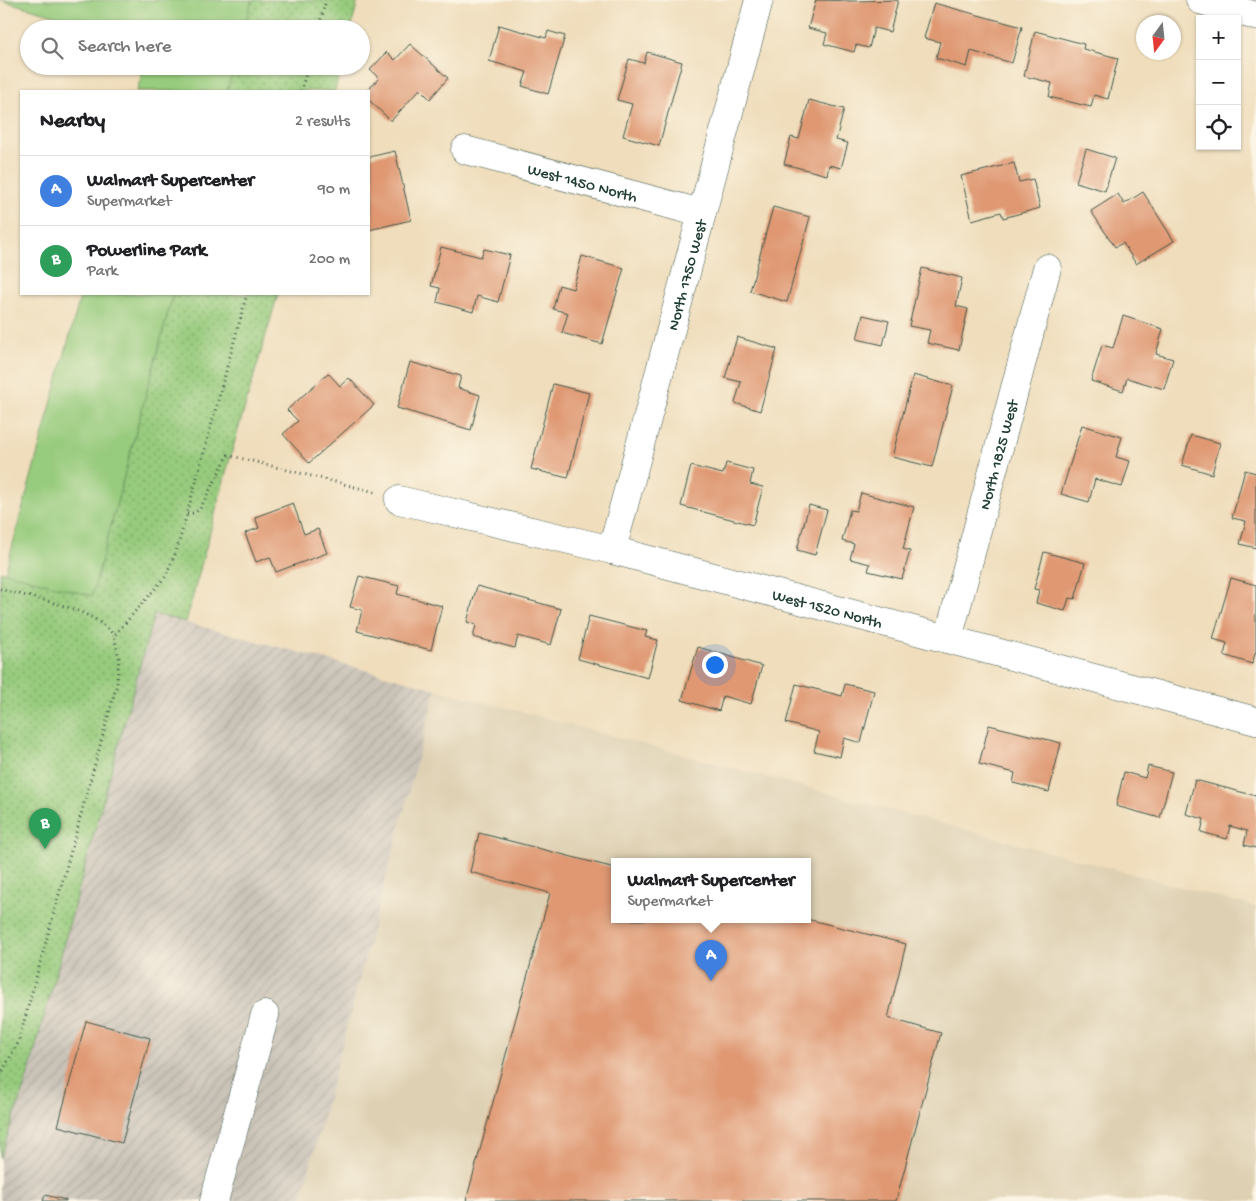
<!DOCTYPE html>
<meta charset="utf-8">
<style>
body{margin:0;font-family:"Gochi Hand",sans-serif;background:#f2f2f2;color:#202124}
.controls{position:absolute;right:15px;top:15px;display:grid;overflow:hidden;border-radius:0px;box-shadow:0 1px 4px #0004}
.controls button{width:45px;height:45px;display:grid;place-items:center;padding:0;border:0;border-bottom:1px solid #e0e0e0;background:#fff;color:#202124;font:25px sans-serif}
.compass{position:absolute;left:1136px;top:15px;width:45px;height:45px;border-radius:50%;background:#fff;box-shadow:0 1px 4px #0004;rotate:195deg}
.you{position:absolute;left:714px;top:664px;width:18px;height:18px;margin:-12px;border:4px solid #fff;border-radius:50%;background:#1a73e8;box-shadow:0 0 0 8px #1a73e833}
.badge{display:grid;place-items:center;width:32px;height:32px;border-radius:50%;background:#d1495b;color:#fff;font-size:16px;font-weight:700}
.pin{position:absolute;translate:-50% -41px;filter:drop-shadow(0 1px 2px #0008)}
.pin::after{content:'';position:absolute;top:26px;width:18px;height:15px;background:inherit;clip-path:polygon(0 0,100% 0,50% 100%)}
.popup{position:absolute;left:611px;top:858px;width:200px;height:65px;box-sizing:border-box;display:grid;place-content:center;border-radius:0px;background:#fff;filter:drop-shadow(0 1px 4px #0005);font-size:16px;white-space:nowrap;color:#757577}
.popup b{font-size:19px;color:#202124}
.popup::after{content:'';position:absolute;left:50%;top:100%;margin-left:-10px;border:10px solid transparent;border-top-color:#fff}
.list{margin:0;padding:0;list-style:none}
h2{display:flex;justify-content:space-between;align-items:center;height:65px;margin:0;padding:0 20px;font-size:21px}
h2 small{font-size:16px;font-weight:400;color:#757577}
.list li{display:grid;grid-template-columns:32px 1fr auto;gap:15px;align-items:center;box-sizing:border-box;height:70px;padding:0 20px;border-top:1px solid #e0e0e0}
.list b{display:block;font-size:19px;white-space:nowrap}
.list p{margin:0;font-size:16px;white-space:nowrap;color:#757577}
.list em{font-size:16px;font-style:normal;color:#757577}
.icon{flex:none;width:28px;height:28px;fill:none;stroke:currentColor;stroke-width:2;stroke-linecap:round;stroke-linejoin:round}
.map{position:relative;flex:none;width:1256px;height:1201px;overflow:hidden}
.search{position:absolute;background:#fff;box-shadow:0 1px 4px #0004;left:20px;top:20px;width:350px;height:55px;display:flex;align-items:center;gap:12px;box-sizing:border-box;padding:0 18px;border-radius:28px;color:#757577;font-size:19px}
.panel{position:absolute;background:#fff;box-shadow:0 1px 4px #0004;left:20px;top:90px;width:350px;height:205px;border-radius:0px}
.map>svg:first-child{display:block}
</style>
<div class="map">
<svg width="1256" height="1201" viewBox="0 0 1256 1201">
<defs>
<pattern id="industrial-furrows" width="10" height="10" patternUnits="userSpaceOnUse" patternTransform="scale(1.25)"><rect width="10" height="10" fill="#cac3b8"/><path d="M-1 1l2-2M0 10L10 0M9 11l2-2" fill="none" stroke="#ada89f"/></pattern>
<pattern id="park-dots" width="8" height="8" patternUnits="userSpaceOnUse" patternTransform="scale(1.25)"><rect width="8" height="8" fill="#97cb7d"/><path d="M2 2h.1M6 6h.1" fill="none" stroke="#7ba667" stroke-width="1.8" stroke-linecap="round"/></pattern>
</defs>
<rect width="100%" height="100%" fill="#fcf5e5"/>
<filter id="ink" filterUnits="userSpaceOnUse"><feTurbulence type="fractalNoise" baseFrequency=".02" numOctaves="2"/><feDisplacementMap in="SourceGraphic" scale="10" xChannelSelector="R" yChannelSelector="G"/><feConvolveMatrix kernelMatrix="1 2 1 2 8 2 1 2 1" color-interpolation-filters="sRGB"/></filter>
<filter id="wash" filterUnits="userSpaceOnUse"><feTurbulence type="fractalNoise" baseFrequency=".0096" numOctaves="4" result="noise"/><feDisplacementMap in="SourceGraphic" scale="20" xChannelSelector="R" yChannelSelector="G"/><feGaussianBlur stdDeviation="1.12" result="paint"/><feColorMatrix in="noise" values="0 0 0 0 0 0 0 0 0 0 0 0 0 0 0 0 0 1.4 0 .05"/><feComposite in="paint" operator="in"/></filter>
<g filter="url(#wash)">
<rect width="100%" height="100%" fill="#efddbb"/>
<path fill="#ded0b2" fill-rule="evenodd" d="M436 689 1256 907V1201H301ZM615 862H807V920H615Z"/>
<path fill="url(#industrial-furrows)" d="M154 614 436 689 301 1201H0V1158L28 1075Z"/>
<path fill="#97cb7d" stroke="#5b8458" d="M0 0H252L244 29H105Z
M144 66H234L227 91H137Z
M81 294H173L92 597 5 573Z"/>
<path fill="url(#park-dots)" stroke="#5b8458" d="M252 0H358L351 29H244Z
M234 66H341L335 91H227Z
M173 294H278L230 458 186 622 154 614 28 1075 0 1158V571L92 596Z"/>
<g id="blocks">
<path fill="#df9872" d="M816 0 854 1 898 0 890 32 874 28 869 48 856 45 854 52 824 44 827 33 808 28Z
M934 3 1022 27 1012 63 971 51 967 67 936 58 940 42 924 38Z
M499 25 546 38 548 31 565 36 548 94 522 86 527 72 489 61Z
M1035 31 1084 44 1083 49 1118 58 1108 99 1094 95 1091 107 1049 97 1052 83 1024 76Z
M410 44 448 78 430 99 420 89 391 121 369 100V91H367L379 78 370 70 387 52 395 60Z
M647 52 682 62 659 146 623 136 632 104 617 100 629 59 644 63Z
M809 100 844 109 836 140 848 143 841 168 829 165 827 175 784 164 791 137 799 139Z
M1086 149 1115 158 1105 191 1076 182Z
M395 151 411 220 369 230V157Z
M1014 163 1019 182 1033 179 1040 208 1003 218 1001 212 972 220 961 176Z
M1143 192 1174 241 1136 264 1123 243 1115 247 1091 211 1118 194 1124 204Z
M773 207 810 217 787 302 750 291Z
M441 247 481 257 484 249 510 255 498 302 477 296 473 312 437 302 440 288 431 286Z
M582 256 624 268 602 344 562 333 568 313 553 309 559 285 573 289Z
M922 268 962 278 956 306 968 309 959 350 927 343 930 330 909 326Z
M863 315 889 321 883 345 857 339Z
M1123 316 1163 329 1156 354 1173 359 1164 389 1127 378 1123 391 1091 381 1102 345 1113 348Z
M737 337 777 349 760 411 735 403 741 382 725 378Z
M410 362 461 376 458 388 480 395 471 430 397 408Z
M328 373 340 386 349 378 374 405 309 463 283 434 298 421 287 410Z
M913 375 953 386 932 467 892 457Z
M553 384 589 393 568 478 531 469Z
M1082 425 1122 437 1116 457 1130 461 1122 487 1095 479 1089 502 1061 494Z
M1191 435 1220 443 1212 474 1182 465Z
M726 463 753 470 750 484 763 487 753 525 681 506 691 466 723 474Z
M1245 470 1256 473V548L1240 544 1246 521 1232 518Z
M861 493 914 507 903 549 910 551 902 579 868 571 870 564 850 559 854 544 842 541 850 510 856 511Z
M293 503 304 534 318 529 327 553 276 572 270 557 256 562 245 533 259 528 255 517Z
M809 505 827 510 815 555 797 550Z
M1044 552 1085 563 1075 599 1069 598 1065 611 1036 603 1039 590 1034 589Z
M359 576 399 586 397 594 442 606 431 650 357 631 362 610 350 607Z
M1231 578 1256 585V651L1252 664 1224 655 1227 643 1213 639Z
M477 586 561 609 551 645 518 636 515 648 473 637 476 625 467 622Z
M589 616 647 631 645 637 658 640 648 678 578 659Z
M698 647 762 666 751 704 723 696 719 711 682 700Z
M796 684 842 696 845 684 874 691 861 743 844 738 840 757 814 751 819 732 786 723Z
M989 725 1061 743 1049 792 1013 783 1015 773 979 764Z
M1148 766 1172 772 1160 818 1116 806 1124 772 1145 778Z
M1195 780 1256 796V848L1244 845 1247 831 1230 826 1227 839 1201 832 1204 819 1186 814Z
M479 833 615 868V920L807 919 906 944 888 1018 941 1033 896 1201H466L550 893 470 872Z
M86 1021 150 1038 122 1143 58 1126Z
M45 1195 66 1200V1201H43Z"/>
</g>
</g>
<g filter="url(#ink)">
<use href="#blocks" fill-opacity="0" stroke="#3e5548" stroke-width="1"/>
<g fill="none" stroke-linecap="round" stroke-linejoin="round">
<g stroke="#3e5548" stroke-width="29">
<g id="minor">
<path d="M1200 0 1256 16"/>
<path id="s1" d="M465 150 701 213"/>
<path id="s2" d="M399 500 612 550 1256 721"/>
<path id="s3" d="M612 550 759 0"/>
<path id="s4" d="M948 639 1047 268"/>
<path d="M214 1201 265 1015"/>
</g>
</g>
<path stroke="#3e5548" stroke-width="3" stroke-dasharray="1 4" stroke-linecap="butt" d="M318 29 326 0
M301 91 308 66
M187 514 194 513 200 509 228 455 375 492
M0 589C34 599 94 607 114 636
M0 1075 18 1043 117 684 119 658 114 636 165 577 176 552 187 514 247 294"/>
<use href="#minor" stroke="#fff" stroke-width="28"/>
</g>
</g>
<g text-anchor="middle" stroke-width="5" stroke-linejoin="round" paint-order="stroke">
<g font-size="16" fill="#1f3d34" stroke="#fcf5e5">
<text dy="6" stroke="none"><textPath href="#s1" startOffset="122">West 1450 North</textPath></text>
<text dy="6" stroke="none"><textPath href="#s3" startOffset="285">North 1750 West</textPath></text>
<text dy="6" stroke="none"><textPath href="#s4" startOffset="191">North 1825 West</textPath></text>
<text dy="6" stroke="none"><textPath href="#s2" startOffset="442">West 1520 North</textPath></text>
</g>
</g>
</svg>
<div class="controls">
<button>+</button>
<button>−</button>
<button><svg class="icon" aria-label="locate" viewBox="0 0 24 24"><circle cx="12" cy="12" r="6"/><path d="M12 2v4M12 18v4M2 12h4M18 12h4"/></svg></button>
</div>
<svg class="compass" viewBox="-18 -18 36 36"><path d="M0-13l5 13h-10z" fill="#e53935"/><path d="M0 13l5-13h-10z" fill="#757577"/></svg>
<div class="you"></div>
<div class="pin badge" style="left:711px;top:981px;background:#3f7fe0">A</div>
<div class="popup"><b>Walmart Supercenter</b>Supermarket</div>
<div class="pin badge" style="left:45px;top:849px;background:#2e9e5b">B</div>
<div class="search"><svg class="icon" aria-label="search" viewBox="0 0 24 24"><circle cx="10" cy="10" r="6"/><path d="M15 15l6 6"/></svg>Search here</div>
<section class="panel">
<h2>Nearby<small>2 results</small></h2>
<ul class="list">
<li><span class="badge" style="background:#3f7fe0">A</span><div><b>Walmart Supercenter</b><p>Supermarket</p></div><em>90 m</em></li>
<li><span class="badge" style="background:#2e9e5b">B</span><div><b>Powerline Park</b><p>Park</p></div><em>200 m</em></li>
</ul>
</section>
</div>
